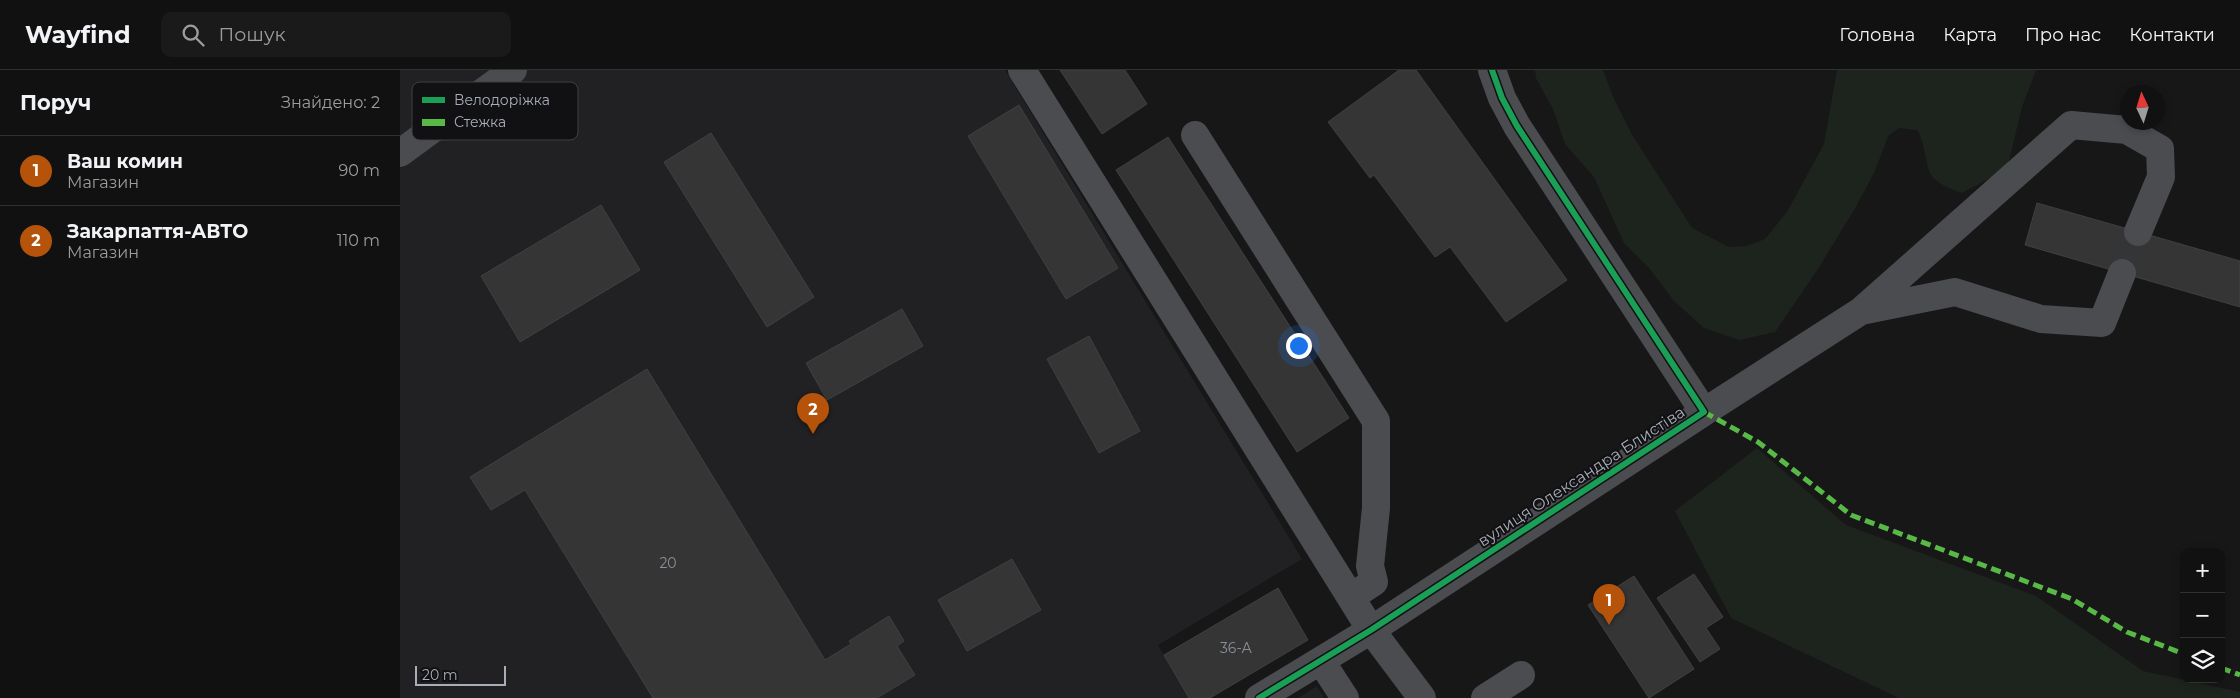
<!DOCTYPE html>
<html lang="uk">
<meta charset="utf-8">
<style>
body{margin:0;font-family:Montserrat,sans-serif;background:#1a1a1a;color:#f1f3f6}
.controls{position:absolute;right:15px;bottom:15px;display:grid;overflow:hidden;border-radius:10px;box-shadow:0 2px 8px #0003}
.controls button{width:45px;height:45px;display:grid;place-items:center;padding:0;border:0;border-bottom:1px solid #303131;background:#111;color:#f1f3f6;font:25px sans-serif}
.compass{position:absolute;left:1720px;top:15px;width:45px;height:45px;border-radius:50%;background:#111;box-shadow:0 2px 8px #0003;rotate:356deg}
.scale{position:absolute;left:15px;bottom:12px;width:91px;box-sizing:border-box;padding-left:5px;border:2px solid #a8adb8;border-top:0;font-size:14px;line-height:18px;white-space:nowrap;color:#a8adb8;-webkit-text-stroke:4px #111113;paint-order:stroke}
.you{position:absolute;left:898px;top:275px;width:18px;height:18px;margin:-12px;border:4px solid #fff;border-radius:50%;background:#1a73e8;box-shadow:0 0 0 8px #1a73e833}
.badge{display:grid;place-items:center;width:32px;height:32px;border-radius:50%;background:#b45309;color:#fff;font-size:16px;font-weight:700}
.pin{position:absolute;translate:-50% -41px;filter:drop-shadow(0 1px 2px #0008)}
.pin::after{content:'';position:absolute;top:26px;width:18px;height:15px;background:inherit;clip-path:polygon(0 0,100% 0,50% 100%)}
.list{margin:0;padding:0;list-style:none}
h2{display:flex;justify-content:space-between;align-items:center;height:65px;margin:0;padding:0 20px;font-size:21px}
h2 small{font-size:16px;font-weight:400;color:#9c9d9f}
.list li{display:grid;grid-template-columns:32px 1fr auto;gap:15px;align-items:center;box-sizing:border-box;height:70px;padding:0 20px;border-top:1px solid #303131}
.list b{display:block;font-size:19px;white-space:nowrap}
.list p{margin:0;font-size:16px;white-space:nowrap;color:#9c9d9f}
.list em{font-size:16px;font-style:normal;color:#9c9d9f}
.icon{flex:none;width:28px;height:28px;fill:none;stroke:currentColor;stroke-width:2;stroke-linecap:round;stroke-linejoin:round}
.map{position:relative;flex:none;width:1840px;height:628px;overflow:hidden}
header{display:flex;align-items:center;gap:30px;box-sizing:border-box;height:70px;padding:0 25px;background:#111;border-bottom:1px solid #303131}
header strong{font-size:24px}
nav{display:flex;gap:28px;margin-inline-start:auto;font-size:18px}
.search{width:350px;height:45px;background:#1a1a1a;display:flex;align-items:center;gap:12px;box-sizing:border-box;padding:0 18px;border-radius:10px;color:#9c9d9f;font-size:19px}
main{display:flex}
aside{flex:1;background:#111}
.map>svg:first-child{display:block}
</style>
<header>
<strong>Wayfind</strong>
<div class="search"><svg class="icon" aria-label="search" viewBox="0 0 24 24"><circle cx="10" cy="10" r="6"/><path d="M15 15l6 6"/></svg>Пошук</div>
<nav><a>Головна</a><a>Карта</a><a>Про нас</a><a>Контакти</a></nav>
</header>
<main>
<aside>
<h2>Поруч<small>Знайдено: 2</small></h2>
<ul class="list">
<li><span class="badge">1</span><div><b>Ваш комин</b><p>Магазин</p></div><em>90 m</em></li>
<li><span class="badge">2</span><div><b>Закарпаття-АВТО</b><p>Магазин</p></div><em>110 m</em></li>
</ul>
</aside>
<div class="map">
<svg width="1840" height="628" viewBox="0 0 1840 628">
<rect width="100%" height="100%" fill="#171717"/>
<path fill="#212123" d="M0 0H605L902 489 758 575 789 628H0Z
M917 616 924 628H898Z"/>
<path fill="#1d241e" d="M1135 0H1203L1214 29 1231 63 1292 158 1329 177 1347 176 1365 169 1387 142 1424 74 1437 0H1636L1622 37 1607 99 1562 123C1552 119 1538 115 1531 105 1525 95 1526 74 1517 60L1499 58 1488 66 1475 101 1457 135 1418 199 1375 262 1339 270 1304 258 1274 231 1249 198 1224 173 1194 107 1165 74 1153 39 1136 8Z
M1357 378 1446 455 1636 526 1743 601 1840 622V628H1499L1331 548 1275 441Z"/>
<path fill="#353536" stroke="#3f4043" d="M660 0H725L747 34 702 64Z
M999 0H1016L1167 210 1106 252 1050 177 1035 187 974 105 970 108 928 52Z
M619 35 718 198 666 229 568 66Z
M311 63 414 227 367 257 264 92Z
M768 67 949 348 897 382 716 100Z
M1637 133 1840 191V237L1625 175Z
M201 135 240 200 120 272 81 206Z
M502 239 523 276 427 330 406 293Z
M689 266 740 361 699 383 647 289Z
M247 299 425 590 451 574 449 571 489 546 504 571 497 576 515 605 477 628H253L125 420 91 440 70 407Z
M612 489 641 540 567 581 538 530Z
M1294 504 1323 547 1306 558 1320 579 1300 592 1257 528Z
M1234 506 1294 599 1249 628 1188 535Z
M878 518 908 570 810 628H789L764 585Z"/>
<g fill="none" stroke-linecap="round" stroke-linejoin="round">
<path stroke="#343537" stroke-width="28" stroke-dasharray="28 14" stroke-linecap="butt" d="M1722 203 1738 162"/>
<path stroke="#4b4c50" stroke-width="28" d="M622 0 971 560 1022 628
M795 65 976 351V438L970 496 974 512 951 527
M0 83 113 0
M1722 203 1702 253 1641 249 1555 222 1461 241 1671 55 1727 60 1760 79 1761 107 1738 162
M1304 342 1461 241
M921 591 945 628
M859 628 971 560 1304 342 1117 56 1102 28 1092 0
M1085 628 1121 605"/>
<path stroke="#58b947" stroke-width="5" stroke-dasharray="10 5" stroke-linecap="butt" d="M1304 342 1358 372 1451 445 1672 529 1727 562 1784 584
M1821 598 1840 605"/>
<g stroke="#111113" stroke-width="9">
<path id="cycleway" d="M859 628 971 560 1304 342 1117 56 1102 28 1092 0"/>
</g>
<use href="#cycleway" stroke="#1a9f57" stroke-width="6"/>
</g>
<g text-anchor="middle" stroke-width="4" stroke-linejoin="round" paint-order="stroke">
<g font-size="14" fill="#8b8f98">
<text x="268" y="498">20</text>
<text x="836" y="583">36-А</text>
</g>
<g font-size="16" fill="#a8adb8" stroke="#111113">
<text transform="translate(1181 406) rotate(-33)" y="6">вулиця Олександра Блистіва</text>
</g>
</g>
<rect x="12" y="12" width="166" height="58" rx="8" fill="#111113" stroke="#3e4045" stroke-width="1"/>
<rect x="22" y="27" width="23" height="6" fill="#1a9f57"/>
<rect x="22" y="49" width="23" height="7" fill="#58b947"/>
<g font-size="14" fill="#a8adb8">
<text x="54" y="35">Велодоріжка</text>
<text x="54" y="57">Стежка</text>
</g>
</svg>
<div class="controls">
<button>+</button>
<button>−</button>
<button><svg class="icon" aria-label="layers" viewBox="0 0 24 24"><path d="M12 4l9 5-9 5-9-5zM3 14l9 5 9-5"/></svg></button>
</div>
<svg class="compass" viewBox="-18 -18 36 36"><path d="M0-13l5 13h-10z" fill="#e53935"/><path d="M0 13l5-13h-10z" fill="#9c9d9f"/></svg>
<div class="scale">20 m</div>
<div class="you"></div>
<div class="pin badge" style="left:1209px;top:555px">1</div>
<div class="pin badge" style="left:413px;top:364px">2</div>
</div>
</main>
